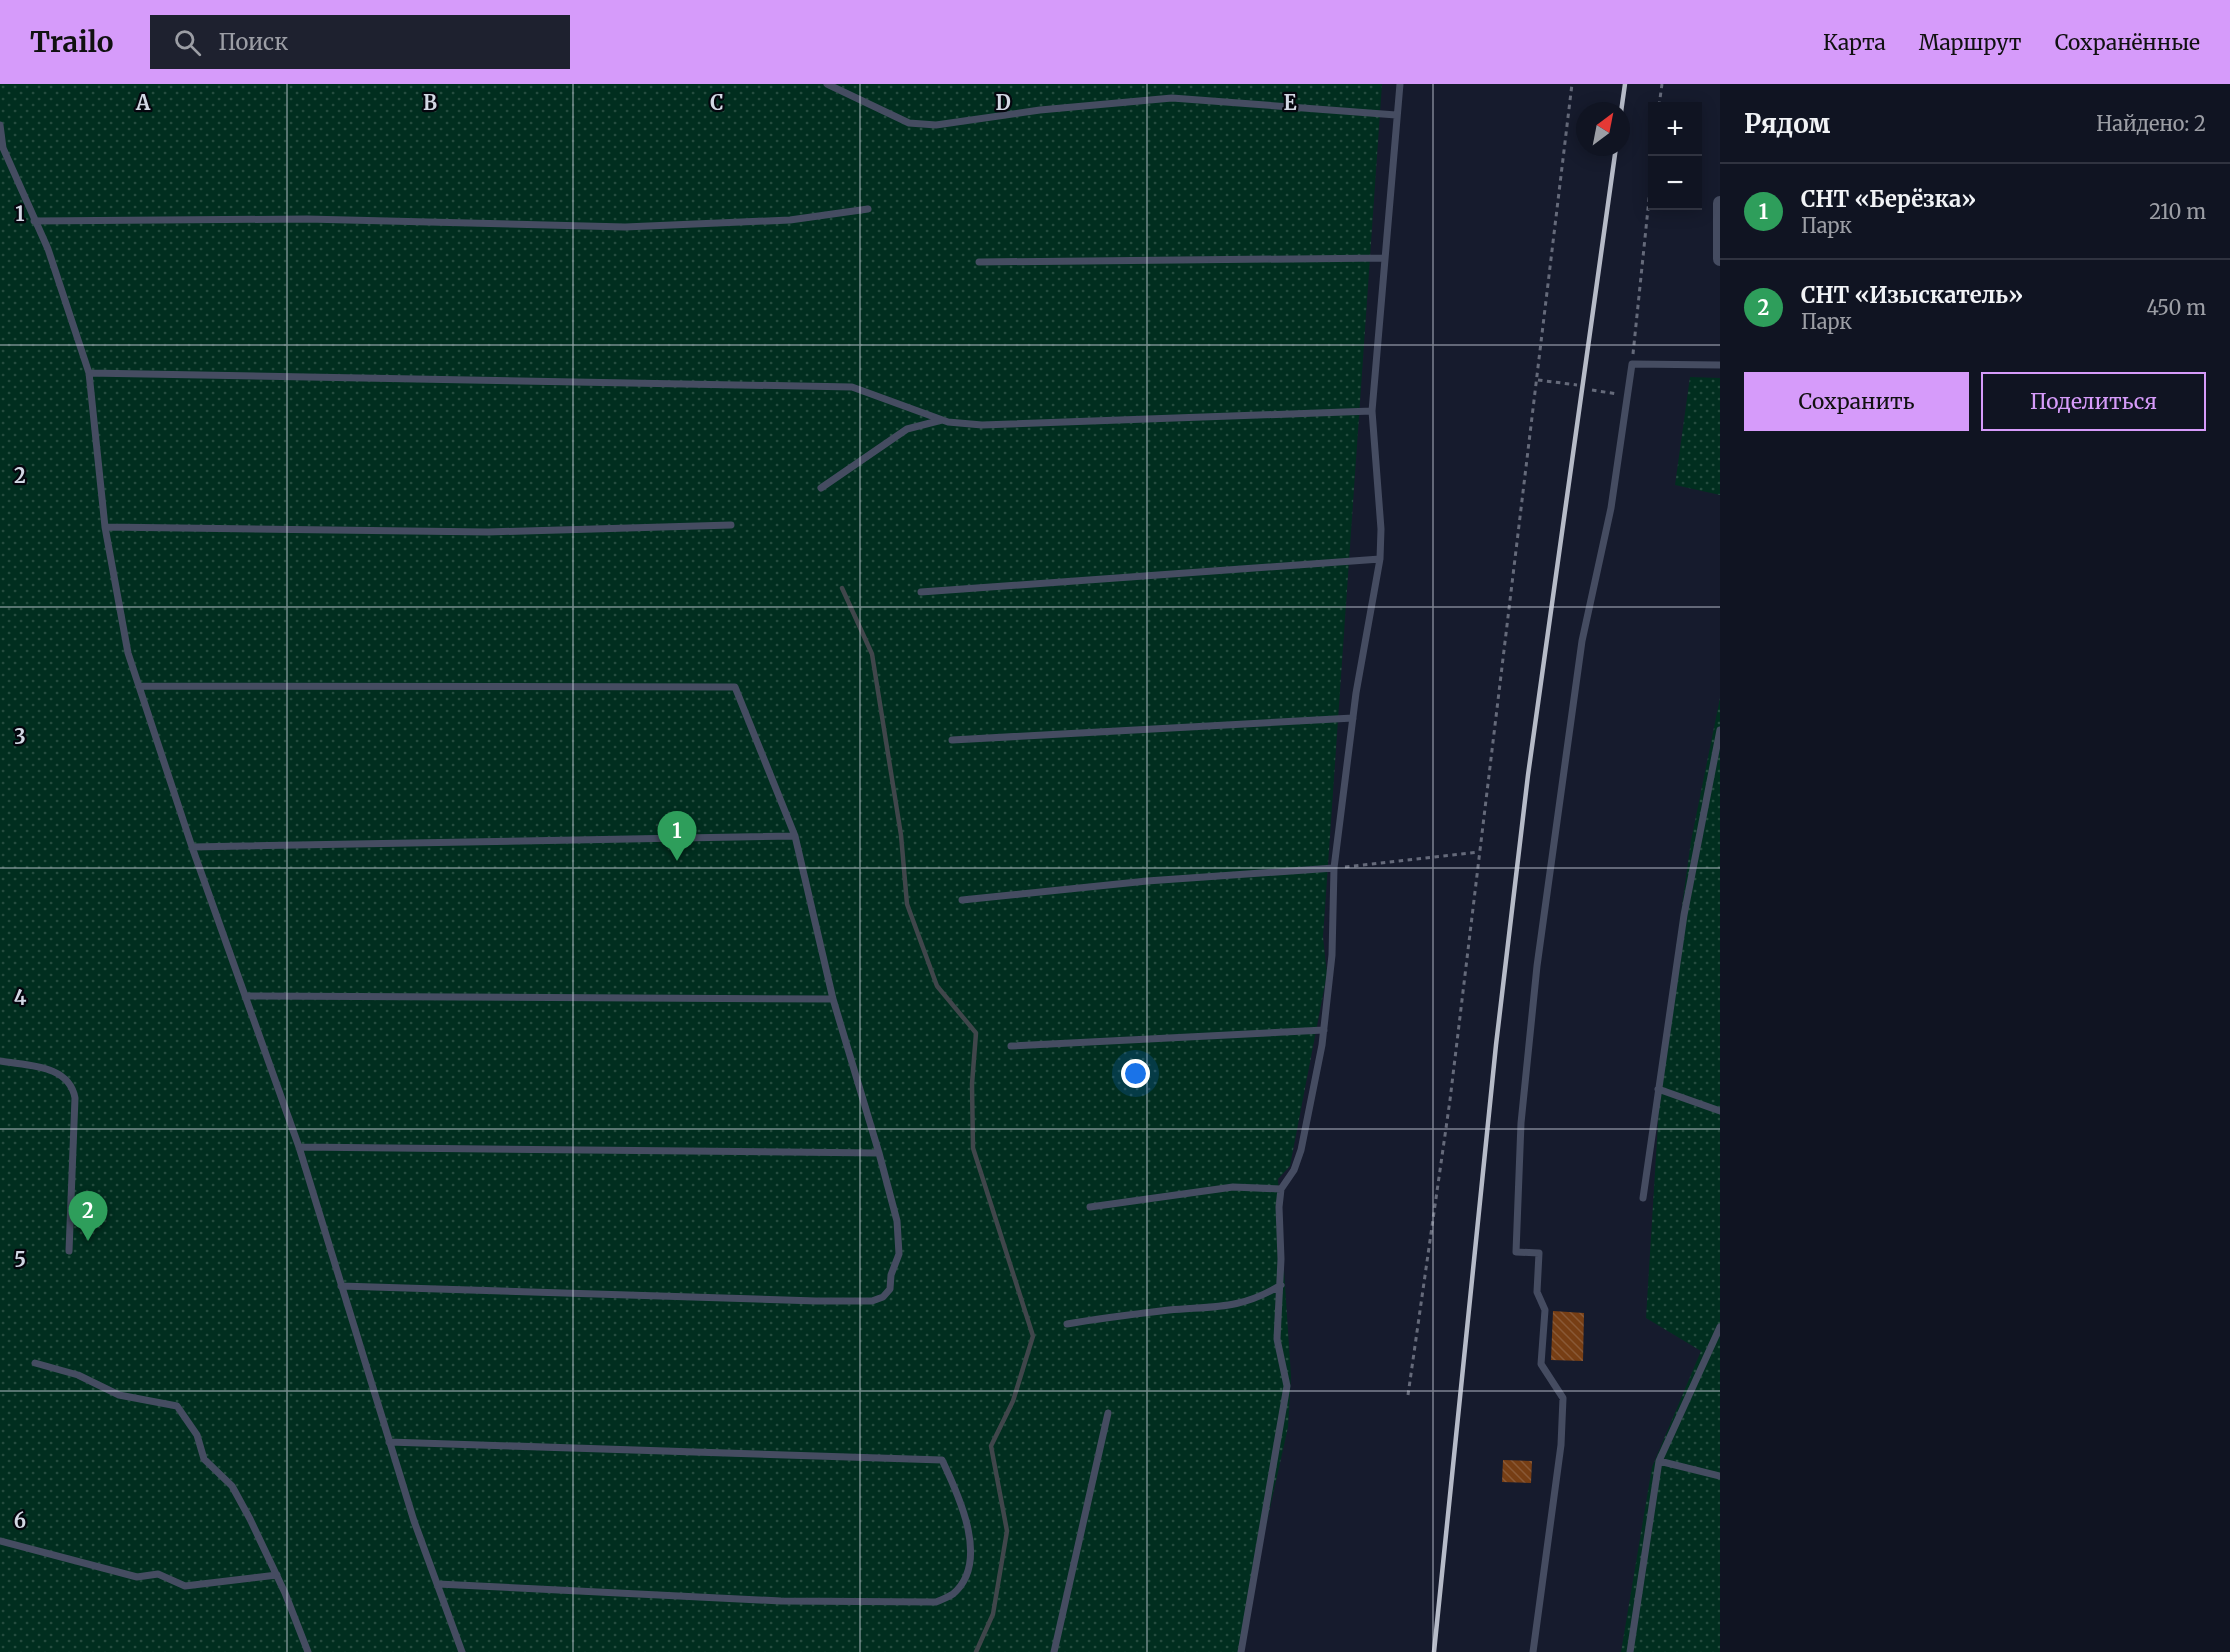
<!DOCTYPE html>
<html lang="ru">
<meta charset="utf-8">
<style>
body{margin:0;font-family:Merriweather,serif;background:#1e212f;color:#f1f3f6}
.controls{position:absolute;right:18px;top:18px;display:grid;overflow:hidden;border-radius:0px;box-shadow:0 3px 15px #0003}
.controls button{width:54px;height:54px;display:grid;place-items:center;padding:0;border:0;border-bottom:2px solid #303340;background:#101422;color:#f1f3f6;font:30px sans-serif}
.compass{position:absolute;left:1576px;top:18px;width:54px;height:54px;border-radius:50%;background:#101422;box-shadow:0 3px 15px #0003;rotate:32deg}
.you{position:absolute;left:1136px;top:990px;width:21px;height:21px;margin:-15px;border:4px solid #fff;border-radius:50%;background:#1a73e8;box-shadow:0 0 0 9px #1a73e833}
.badge{display:grid;place-items:center;width:39px;height:39px;border-radius:50%;background:#d69bfa;color:#fff;font-size:20px;font-weight:700}
.pin{position:absolute;translate:-50% -50px;filter:drop-shadow(0 2px 3px #0008)}
.pin::after{content:'';position:absolute;top:32px;width:21px;height:18px;background:inherit;clip-path:polygon(0 0,100% 0,50% 100%)}
.list{margin:0;padding:0;list-style:none}
h2{display:flex;justify-content:space-between;align-items:center;height:78px;margin:0;padding:0 24px;font-size:26px}
h2 small{font-size:20px;font-weight:400;color:#9c9ea5}
.list li{display:grid;grid-template-columns:39px 1fr auto;gap:18px;align-items:center;box-sizing:border-box;height:96px;padding:0 24px;border-top:2px solid #303340}
.list b{display:block;font-size:22px;white-space:nowrap}
.list p{margin:0;font-size:20px;white-space:nowrap;color:#9c9ea5}
.list em{font-size:20px;font-style:normal;color:#9c9ea5}
.actions{display:flex;gap:12px;padding:18px 24px}
.actions a{flex:1;padding:14px 0;border:2px solid #d69bfa;border-radius:0px;text-align:center;font-size:21px;color:#d69bfa}
.actions .main{background:#d69bfa;color:#111}
.icon{flex:none;width:33px;height:33px;fill:none;stroke:currentColor;stroke-width:2;stroke-linecap:round;stroke-linejoin:round}
.map{position:relative;flex:none;width:1720px;height:1568px;overflow:hidden}
header{display:flex;align-items:center;gap:36px;box-sizing:border-box;height:84px;padding:0 30px;background:#d69bfa;color:#111}
header strong{font-size:28px}
nav{display:flex;gap:33px;margin-inline-start:auto;font-size:21px}
.search{width:420px;height:54px;background:#1e212f;display:flex;align-items:center;gap:15px;box-sizing:border-box;padding:0 21px;border-radius:0px;color:#9c9ea5;font-size:22px}
main{display:flex}
aside{flex:1;background:#101422}
.map>svg:first-child{display:block}
</style>
<header>
<strong>Trailo</strong>
<div class="search"><svg class="icon" aria-label="search" viewBox="0 0 24 24"><circle cx="10" cy="10" r="6"/><path d="M15 15l6 6"/></svg>Поиск</div>
<nav><a>Карта</a><a>Маршрут</a><a>Сохранённые</a></nav>
</header>
<main>
<div class="map">
<svg width="1720" height="1568" viewBox="0 0 1720 1568">
<defs>
<pattern id="garden-dots" width="8" height="8" patternUnits="userSpaceOnUse" patternTransform="scale(1.5)"><rect width="8" height="8" fill="#012e1f"/><path d="M2 2h.1M6 6h.1" fill="none" stroke="#254c3f" stroke-width="1.8" stroke-linecap="round"/></pattern>
<pattern id="building-back-hatch" width="6" height="6" patternUnits="userSpaceOnUse" patternTransform="scale(1.5)"><rect width="6" height="6" fill="#773e14"/><path d="M-1 5l2 2M0 0l6 6M5-1l2 2" fill="none" stroke="#895936"/></pattern>
</defs>
<rect width="100%" height="100%" fill="#161b2d"/>
<path fill="url(#garden-dots)" d="M0 0H1382L1323 853 1327 890 1290 1082 1278 1095 1291 1292 1288 1343 1238 1568H0Z
M1690 293 1720 294V411L1675 401Z
M1720 614V1568H1621L1652 1383 1701 1267 1646 1234 1663 958 1691 757Z"/>
<g fill="none" stroke-linecap="round" stroke-linejoin="round">
<path stroke="#40464b" stroke-width="4.5" d="M842 504 872 570 901 751 907 820 937 902 976 949 972 1000 973 1064 1033 1252 1013 1317 991 1362 1007 1447 993 1530 976 1568"/>
</g>
<path fill="url(#building-back-hatch)" d="M1553 1227 1584 1229 1583 1277 1551 1276Z
M1503 1376 1532 1377 1531 1399 1502 1398Z"/>
<g fill="none" stroke-linecap="round" stroke-linejoin="round">
<path stroke="#656a7a" stroke-width="3" stroke-dasharray="4.5 4.5" stroke-linecap="butt" d="M1659 22 1662 0
M1633 270 1652 86
M1538 296 1577 301
M1592 306 1617 310
M1345 783 1479 768
M1408 1311 1450 1016 1572 0"/>
<path stroke="#454c61" stroke-width="7" d="M827 0 909 39 936 41 1040 26 1172 14 1396 31
M0 41 3 64 48 165 89 289 105 443 128 569 192 763 299 1063 414 1437 462 1568
M34 137 307 135 625 143 790 136 868 125
M979 178 1385 174
M89 289 852 303 948 338 982 341 1372 327
M821 404 907 345 942 336
M105 443 488 448 731 441
M921 508 1380 475
M140 602 735 603 795 752 833 915 879 1069 897 1137 899 1170 891 1191 890 1205 883 1213 872 1217H816L341 1202
M952 656 1353 634
M192 763 795 752
M962 816 1147 797 1334 784
M245 912 833 915
M1011 962 1324 946
M0 977C27 982 69 980 75 1014L69 1167
M1658 1005 1720 1027
M299 1063 879 1069
M1643 1114 1684 831 1720 646
M1090 1123 1233 1103 1281 1105
M1067 1240C1101 1234 1135 1230 1169 1226 1213 1222 1240 1226 1281 1201
M35 1279 78 1291 119 1311 177 1322 197 1351 204 1375 232 1402 250 1435 285 1509 308 1568
M389 1358 942 1376C958 1410 991 1478 953 1510 948 1513 941 1516 936 1518L781 1517 438 1500
M1659 1377 1720 1392
M0 1457 137 1493 158 1490 185 1502 277 1491
M1054 1568 1108 1329
M1241 1568 1287 1302 1277 1255 1281 1175 1279 1123 1281 1105 1294 1086 1301 1066 1322 961 1332 871 1334 784 1356 609 1380 475 1381 445 1372 327 1400 0
M1533 1568 1561 1361 1563 1314 1541 1280 1545 1226 1537 1208 1539 1169 1516 1168 1521 1039 1537 882 1582 557 1611 424 1632 280 1720 281
M1630 1568 1659 1377 1720 1243"/>
<path stroke="#454c61" stroke-width="14" d="M1720 119V175"/>
<path stroke="#b6bbc8" stroke-width="4.5" d="M1621 28 1625 0
M1434 1568 1496 961 1528 691 1616 63"/>
</g>
<path fill="none" stroke="#d3d8e4" stroke-width="1.5" stroke-opacity="0.55" d="M287 0V1568M573 0V1568M860 0V1568M1147 0V1568M1433 0V1568M0 261H1720M0 523H1720M0 784H1720M0 1045H1720M0 1307H1720"/>
<g font-size="20" text-anchor="middle" font-weight="bold" fill="#d3d8e4" stroke="#05060e" stroke-width="4.5" stroke-linejoin="round" paint-order="stroke">
<text x="143" y="26">A</text>
<text x="430" y="26">B</text>
<text x="717" y="26">C</text>
<text x="1003" y="26">D</text>
<text x="1290" y="26">E</text>
<text x="20" y="137">1</text>
<text x="20" y="399">2</text>
<text x="20" y="660">3</text>
<text x="20" y="921">4</text>
<text x="20" y="1183">5</text>
<text x="20" y="1444">6</text>
</g>
</svg>
<div class="controls">
<button>+</button>
<button>−</button>
</div>
<svg class="compass" viewBox="-18 -18 36 36"><path d="M0-13l5 13h-10z" fill="#e53935"/><path d="M0 13l5-13h-10z" fill="#9c9ea5"/></svg>
<div class="you"></div>
<div class="pin badge" style="left:677px;top:777px;background:#2e9e5b">1</div>
<div class="pin badge" style="left:88px;top:1157px;background:#2e9e5b">2</div>
</div>
<aside>
<h2>Рядом<small>Найдено: 2</small></h2>
<ul class="list">
<li><span class="badge" style="background:#2e9e5b">1</span><div><b>СНТ «Берёзка»</b><p>Парк</p></div><em>210 m</em></li>
<li><span class="badge" style="background:#2e9e5b">2</span><div><b>СНТ «Изыскатель»</b><p>Парк</p></div><em>450 m</em></li>
</ul>
<div class="actions"><a class="main">Сохранить</a><a>Поделиться</a></div>
</aside>
</main>
